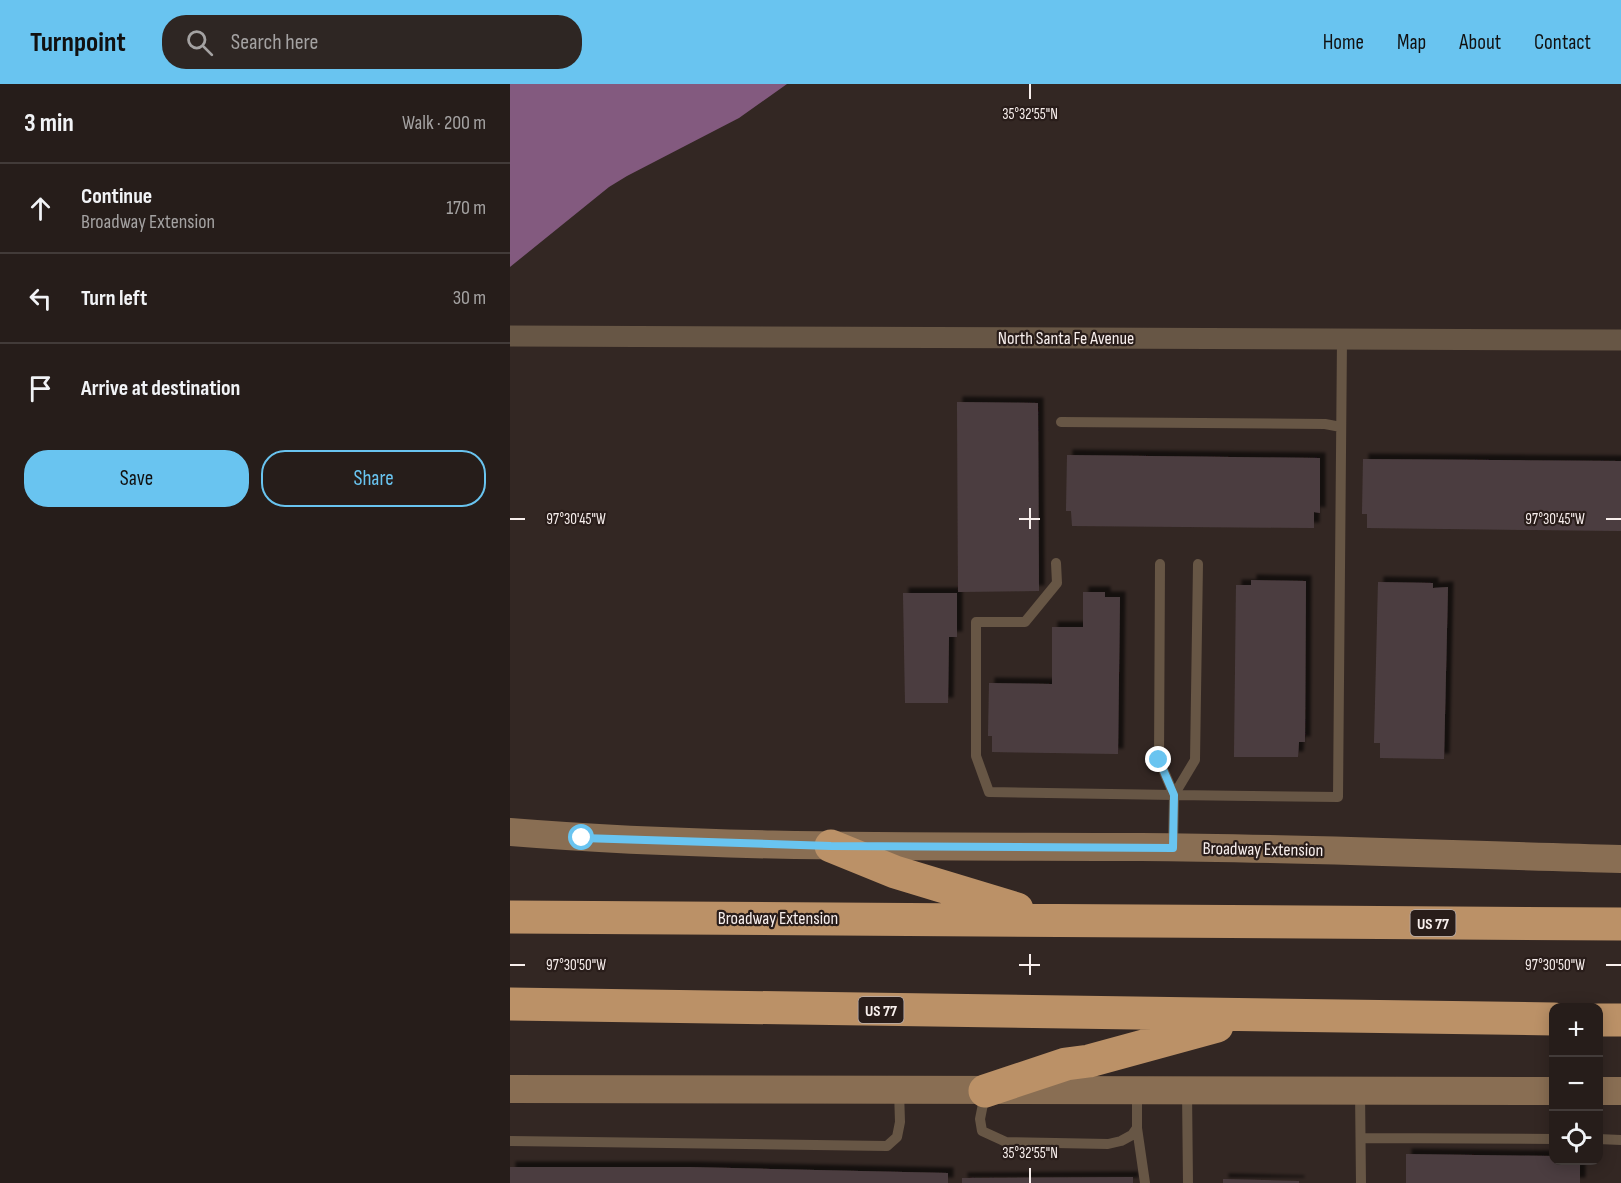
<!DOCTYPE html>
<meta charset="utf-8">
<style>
body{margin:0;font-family:"Sofia Sans Condensed",sans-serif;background:#2e2623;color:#f1f3f6}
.controls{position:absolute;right:18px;bottom:18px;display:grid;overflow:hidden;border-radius:12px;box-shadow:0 3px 15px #0003}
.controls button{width:54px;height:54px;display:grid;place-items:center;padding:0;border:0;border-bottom:2px solid #423b39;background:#261d1a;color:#f1f3f6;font:30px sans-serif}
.stop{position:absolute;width:18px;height:18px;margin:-14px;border:4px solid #69c4f0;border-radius:50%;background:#fff}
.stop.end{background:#69c4f0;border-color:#fff;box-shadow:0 2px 6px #0008}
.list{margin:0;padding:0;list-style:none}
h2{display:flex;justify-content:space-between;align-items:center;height:78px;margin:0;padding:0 24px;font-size:26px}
h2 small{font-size:20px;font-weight:400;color:#a4a2a2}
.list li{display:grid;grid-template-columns:39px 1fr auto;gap:18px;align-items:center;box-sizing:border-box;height:90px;padding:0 24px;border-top:2px solid #423b39}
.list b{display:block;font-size:22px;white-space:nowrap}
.list p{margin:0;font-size:20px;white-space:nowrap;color:#a4a2a2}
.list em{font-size:20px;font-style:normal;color:#a4a2a2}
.actions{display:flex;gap:12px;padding:18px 24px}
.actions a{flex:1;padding:14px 0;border:2px solid #69c4f0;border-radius:24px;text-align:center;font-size:21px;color:#69c4f0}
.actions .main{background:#69c4f0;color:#111}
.icon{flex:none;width:33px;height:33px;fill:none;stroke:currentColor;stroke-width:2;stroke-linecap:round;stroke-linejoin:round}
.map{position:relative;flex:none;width:1111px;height:1099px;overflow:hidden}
header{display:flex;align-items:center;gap:36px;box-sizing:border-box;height:84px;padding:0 30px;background:#69c4f0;color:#111}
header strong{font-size:28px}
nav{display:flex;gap:33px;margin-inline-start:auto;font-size:21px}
.search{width:420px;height:54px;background:#2e2623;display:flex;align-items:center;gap:15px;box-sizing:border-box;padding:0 21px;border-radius:24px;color:#a4a2a2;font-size:22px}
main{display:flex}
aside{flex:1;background:#261d1a}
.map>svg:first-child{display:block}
</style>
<header>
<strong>Turnpoint</strong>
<div class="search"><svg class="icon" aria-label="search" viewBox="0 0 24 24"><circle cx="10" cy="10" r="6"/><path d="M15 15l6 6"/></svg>Search here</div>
<nav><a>Home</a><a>Map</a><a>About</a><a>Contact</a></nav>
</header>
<main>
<aside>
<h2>3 min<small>Walk · 200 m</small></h2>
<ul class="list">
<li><svg class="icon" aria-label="ahead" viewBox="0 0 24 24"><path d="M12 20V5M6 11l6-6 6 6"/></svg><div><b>Continue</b><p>Broadway Extension</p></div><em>170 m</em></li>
<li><svg class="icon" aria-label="left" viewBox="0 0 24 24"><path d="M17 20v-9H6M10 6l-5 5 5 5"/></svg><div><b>Turn left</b></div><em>30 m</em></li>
<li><svg class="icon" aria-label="arrive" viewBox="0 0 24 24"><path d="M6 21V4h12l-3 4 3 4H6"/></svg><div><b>Arrive at destination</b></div></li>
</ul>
<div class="actions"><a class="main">Save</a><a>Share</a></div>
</aside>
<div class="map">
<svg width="1111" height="1099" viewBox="0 0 1111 1099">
<defs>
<filter id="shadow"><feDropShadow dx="5.5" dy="-5.5" stdDeviation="1.5" flood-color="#0009"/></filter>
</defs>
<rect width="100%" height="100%" fill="#332723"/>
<path fill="#835a7f" d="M0 0H277L229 34 117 92 99 103 0 183Z"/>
<path fill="#4c3e41" filter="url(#shadow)" d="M447 318 528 319 529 507 448 508Z
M557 371 810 374V429L804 428V444L562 442 561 427H556Z
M853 375 1111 377V447L857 444V430H852Z
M741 496 796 497 795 658H789L788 673H724L726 501H741Z
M868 498 923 499V504L938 503 934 675 870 674V659H864Z
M573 508H595V513H610L608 670 482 668V652H478L479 599 542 600V543H573Z
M393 509H447V553H439L438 619H395Z
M896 1070 1044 1072V1076H1070V1099H896Z
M0 1083H179L438 1089V1099H0Z
M623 1093V1099H452V1094Z
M713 1095 789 1097V1099H713Z"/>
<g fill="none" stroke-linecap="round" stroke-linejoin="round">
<path stroke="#675645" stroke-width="10" d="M551 338 815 340 831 343
M546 479 547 499 515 538H466V672L479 708 664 711
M650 480 649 676 664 711
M664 711 685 676 688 480
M663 763 664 711 828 713 832 255
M677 1007 678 1099
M850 1007 851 1099
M475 1010 470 1035 472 1047 496 1058 598 1060 611 1057 622 1051 627 1044V1008
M627 1044 635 1099
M851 1054 1044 1055
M1088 1055 1111 1056
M0 1057 377 1062 387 1053 390 1038 389 1007"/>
<path stroke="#675645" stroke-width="21" d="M0 252 1111 256"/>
<path stroke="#896e53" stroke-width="28" d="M0 748C210 765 421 762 631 763 791 764 951 771 1111 775
M0 1005 1044 1007
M1088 1007H1111"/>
<path stroke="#bb9167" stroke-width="33" d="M321 762 385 788 507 825
M0 833 1111 840
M0 920 1044 935
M1088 936H1111
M475 1007 556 980 579 977 707 942"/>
</g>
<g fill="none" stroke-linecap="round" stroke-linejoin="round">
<path stroke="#69c4f0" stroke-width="8" d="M72 754 321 762 663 764 664 711 649 676"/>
</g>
<path fill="none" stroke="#f8efed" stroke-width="2" d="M520 0V15M520 424V445M0 435H15M509 435H530M1096 435H1111M520 870V891M0 881H15M509 881H530M1096 881H1111M520 1084V1099"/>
<g text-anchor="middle" stroke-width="4.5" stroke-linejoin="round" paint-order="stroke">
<g fill="#291d1a" stroke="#bab0ae" stroke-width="1.5">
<rect x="900.5" y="826" width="45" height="26" rx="4.5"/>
<rect x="348.5" y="913" width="45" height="26" rx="4.5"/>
</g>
<g font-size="16" font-weight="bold" fill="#f8efed">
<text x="923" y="845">US 77</text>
<text x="371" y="932">US 77</text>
</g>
<g font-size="18" fill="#f8efed" stroke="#291d1a">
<text x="556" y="260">North Santa Fe Avenue</text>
<text transform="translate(753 765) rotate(1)" y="6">Broadway Extension</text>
<text x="268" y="840">Broadway Extension</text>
</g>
</g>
<g font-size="15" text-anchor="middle" fill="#f8efed" stroke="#291d1a" stroke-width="4.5" stroke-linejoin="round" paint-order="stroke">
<text x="520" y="35">35°32'55"N</text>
<text x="1045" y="440">97°30'45"W</text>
<text x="66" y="440">97°30'45"W</text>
<text x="1045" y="886">97°30'50"W</text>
<text x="66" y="886">97°30'50"W</text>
<text x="520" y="1074">35°32'55"N</text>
</g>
</svg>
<div class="controls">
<button>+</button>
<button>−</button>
<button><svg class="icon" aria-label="locate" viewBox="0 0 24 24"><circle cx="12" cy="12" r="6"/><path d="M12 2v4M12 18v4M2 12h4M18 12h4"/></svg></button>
</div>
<div class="stop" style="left:72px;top:754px"></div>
<div class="stop end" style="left:649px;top:676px"></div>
</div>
</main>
